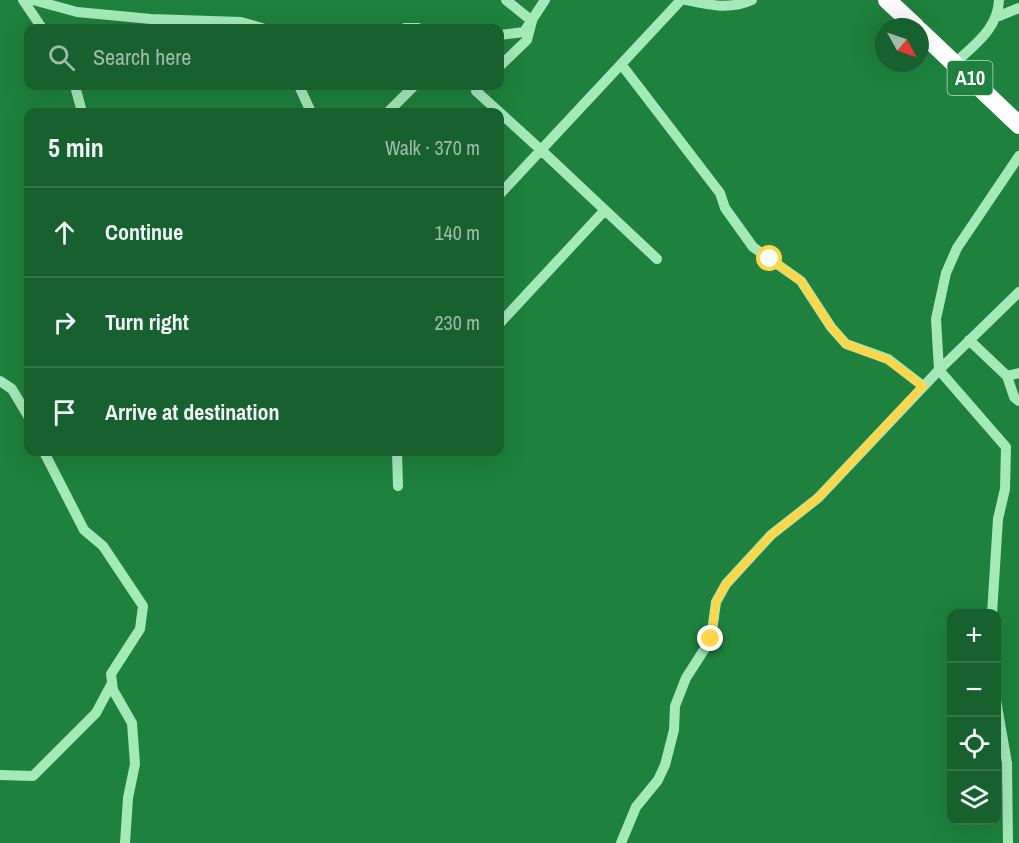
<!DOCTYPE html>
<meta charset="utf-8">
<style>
body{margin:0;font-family:"Archivo Narrow",sans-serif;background:#236a3a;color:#f1f3f6}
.controls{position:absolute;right:18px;bottom:18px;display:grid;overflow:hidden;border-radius:12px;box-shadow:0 6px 24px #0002}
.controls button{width:54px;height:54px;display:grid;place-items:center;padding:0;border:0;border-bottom:2px solid #35754a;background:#16612e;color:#f1f3f6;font:30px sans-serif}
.compass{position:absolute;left:875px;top:18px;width:54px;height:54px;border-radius:50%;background:#16612e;box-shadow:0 6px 24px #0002;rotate:130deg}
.stop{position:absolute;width:18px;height:18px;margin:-14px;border:4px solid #ffd54a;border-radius:50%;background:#fff}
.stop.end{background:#ffd54a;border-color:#fff;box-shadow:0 2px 6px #0008}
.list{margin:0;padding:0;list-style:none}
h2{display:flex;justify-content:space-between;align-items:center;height:78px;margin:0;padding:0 24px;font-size:26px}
h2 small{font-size:20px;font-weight:400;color:#9ebcaa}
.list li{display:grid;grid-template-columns:39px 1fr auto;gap:18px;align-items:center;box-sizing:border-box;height:90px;padding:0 24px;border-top:2px solid #35754a}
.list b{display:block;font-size:22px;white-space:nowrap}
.list em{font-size:20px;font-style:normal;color:#9ebcaa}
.icon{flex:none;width:33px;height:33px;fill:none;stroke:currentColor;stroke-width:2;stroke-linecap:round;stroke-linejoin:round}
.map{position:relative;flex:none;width:1019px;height:843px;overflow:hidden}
.search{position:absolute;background:#16612e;box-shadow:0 6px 24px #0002;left:24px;top:24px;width:480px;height:66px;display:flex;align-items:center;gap:15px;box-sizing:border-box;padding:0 21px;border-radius:12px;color:#9ebcaa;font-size:22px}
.panel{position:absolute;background:#16612e;box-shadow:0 6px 24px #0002;left:24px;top:108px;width:480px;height:348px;border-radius:12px}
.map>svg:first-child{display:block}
</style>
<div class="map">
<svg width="1019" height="843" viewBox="0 0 1019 843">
<rect width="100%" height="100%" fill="#1e813d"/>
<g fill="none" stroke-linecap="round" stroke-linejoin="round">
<path stroke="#a4e9b8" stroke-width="10" d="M23 0 42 28
M33 0 77 12 151 19 241 22 262 28
M686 0C709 5 730 10 752 0
M999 16 1019 8
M405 28H418
M500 35 524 32 545 0
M621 64 720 193 725 208 753 247 801 281 831 327 846 344 888 359 923 386
M954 64C974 45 998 29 999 0
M500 66 527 40 532 21 506 0
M75 86 82 112
M299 86 311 112
M476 91 541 150 681 0
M388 112 414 86
M1019 156 957 248 946 273 936 319 939 370 1019 292
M500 194 541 150 657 259
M500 323 605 210
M969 340 1007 376 1019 373
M1007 376 1014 397 1019 401
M0 381 12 389 28 416
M44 452 84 530 103 546 143 606 140 629 111 674 113 690 132 723 135 764 128 798 125 843
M397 452 398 486
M996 700 1007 763 1008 843
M0 775 33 776 96 713 112 683
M621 843 636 807 658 780 665 765 674 730 675 706 686 678 711 639 716 602 726 584 771 535 818 498 939 370 1006 447 1005 489 998 519 992 614"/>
<path stroke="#fff" stroke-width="18" d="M887 0 916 27
M920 31 1019 125"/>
</g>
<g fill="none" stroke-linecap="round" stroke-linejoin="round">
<path stroke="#ffd54a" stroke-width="8" d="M711 639 716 602 726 584 771 535 818 498 923 386 888 360 846 344 831 327 801 281 770 259"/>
</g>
<g text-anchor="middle" stroke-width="6" stroke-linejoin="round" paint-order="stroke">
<rect fill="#1e813d" stroke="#bcd9c5" stroke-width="1.5" x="947.5" y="61" width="45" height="34" rx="4.5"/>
<g font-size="20" font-weight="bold" fill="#fff">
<text x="970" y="85">A10</text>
</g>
</g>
</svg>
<div class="controls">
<button>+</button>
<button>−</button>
<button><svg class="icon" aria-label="locate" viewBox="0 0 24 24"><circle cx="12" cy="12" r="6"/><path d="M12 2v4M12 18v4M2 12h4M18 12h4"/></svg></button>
<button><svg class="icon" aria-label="layers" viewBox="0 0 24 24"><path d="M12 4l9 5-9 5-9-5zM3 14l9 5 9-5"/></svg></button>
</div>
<svg class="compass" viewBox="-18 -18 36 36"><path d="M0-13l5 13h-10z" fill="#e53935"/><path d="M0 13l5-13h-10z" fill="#9ebcaa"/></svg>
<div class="stop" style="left:770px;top:259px"></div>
<div class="stop end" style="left:711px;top:639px"></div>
<div class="search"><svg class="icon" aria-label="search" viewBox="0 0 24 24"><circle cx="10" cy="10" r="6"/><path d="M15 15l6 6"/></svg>Search here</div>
<section class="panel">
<h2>5 min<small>Walk · 370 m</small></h2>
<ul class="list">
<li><svg class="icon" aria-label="ahead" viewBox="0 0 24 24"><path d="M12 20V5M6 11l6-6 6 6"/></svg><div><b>Continue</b></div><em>140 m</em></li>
<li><svg class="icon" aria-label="right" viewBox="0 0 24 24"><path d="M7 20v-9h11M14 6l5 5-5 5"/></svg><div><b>Turn right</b></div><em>230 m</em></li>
<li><svg class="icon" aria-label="arrive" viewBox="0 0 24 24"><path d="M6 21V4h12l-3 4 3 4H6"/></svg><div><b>Arrive at destination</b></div></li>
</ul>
</section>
</div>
